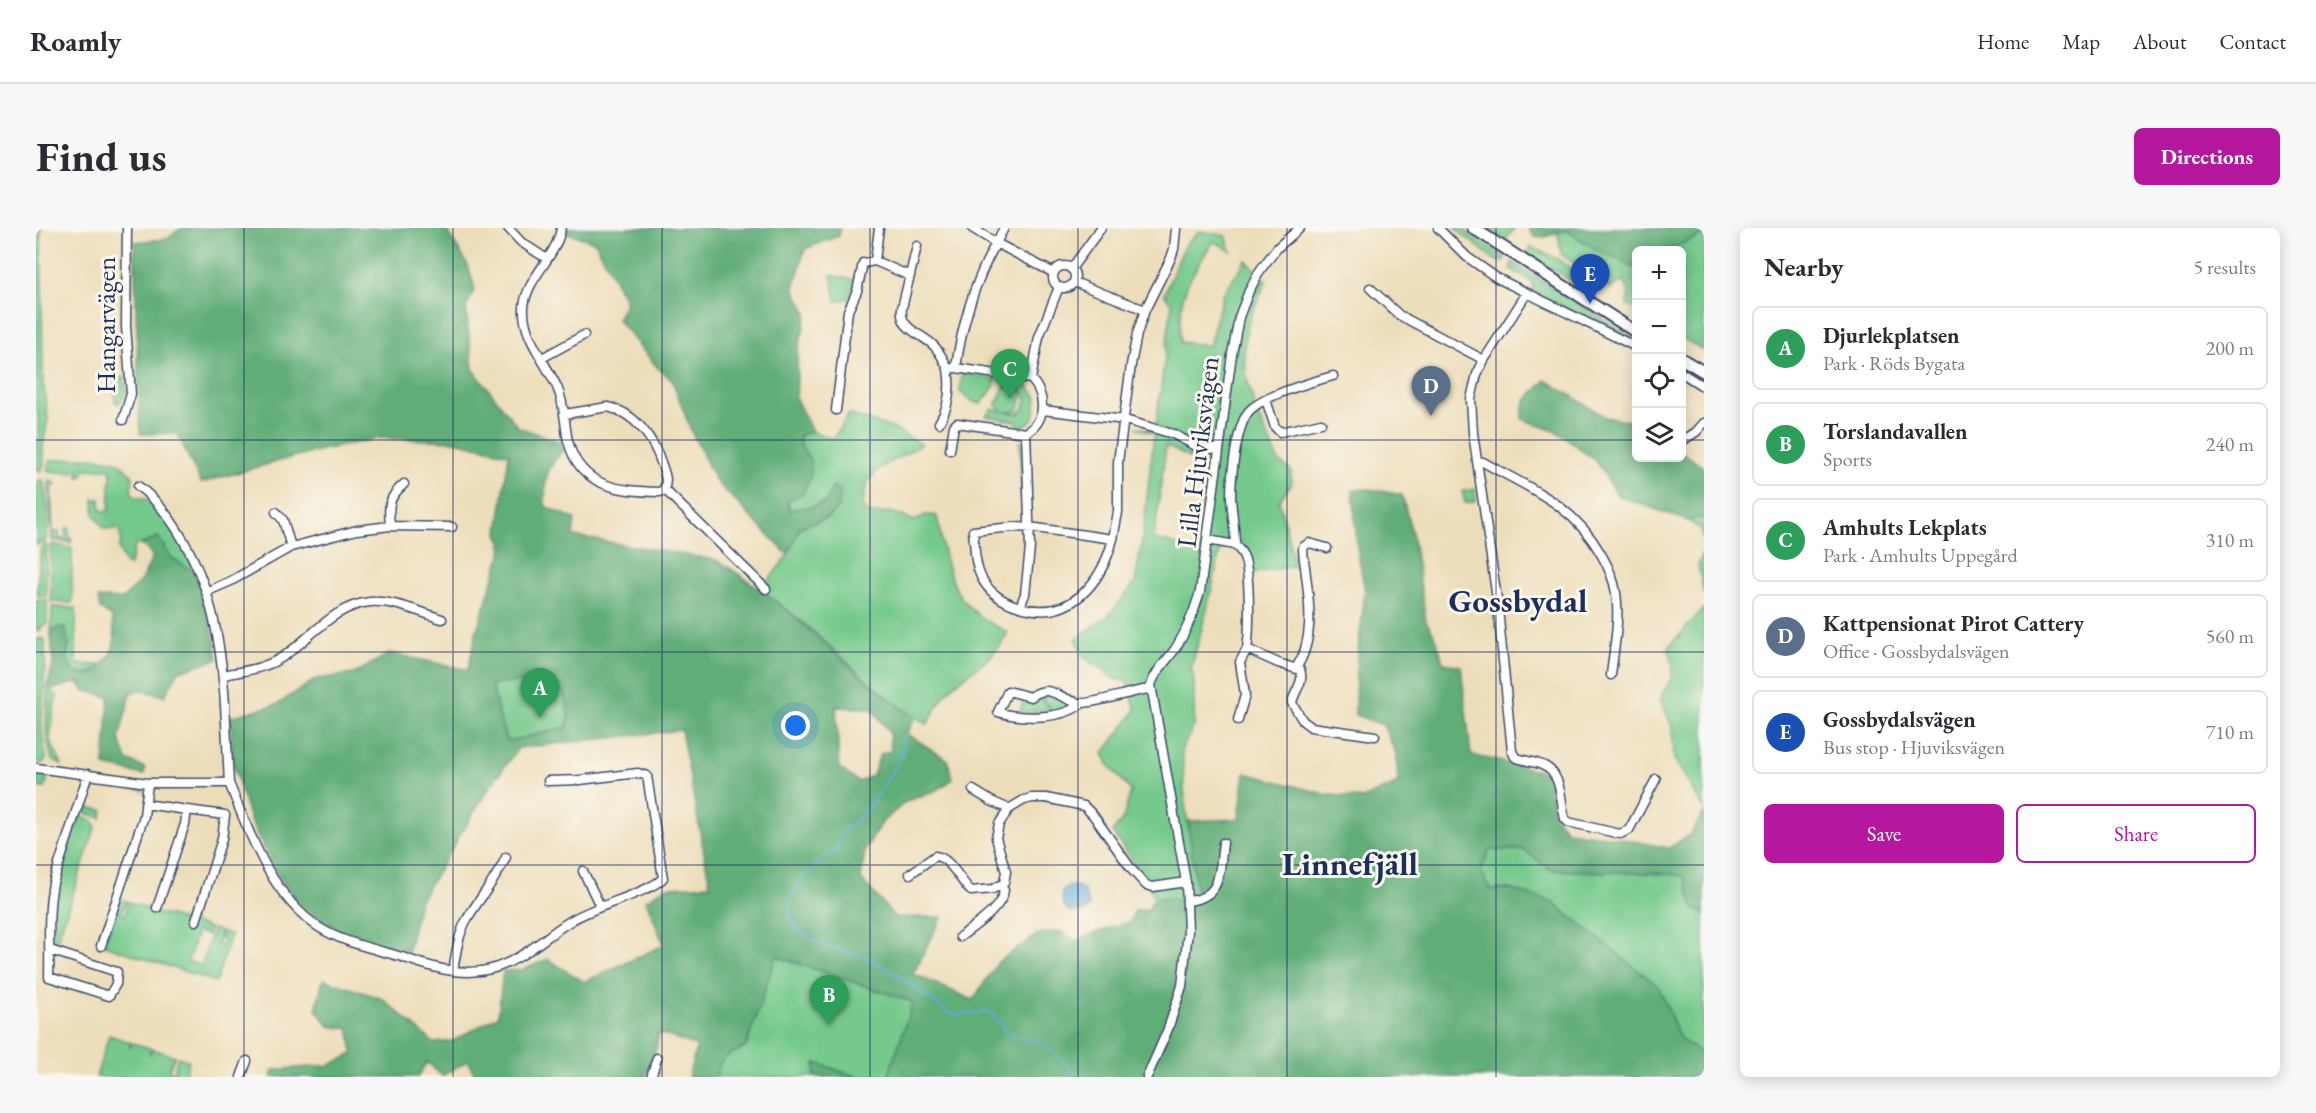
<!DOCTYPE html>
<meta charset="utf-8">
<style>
body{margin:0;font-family:"EB Garamond",serif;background:#f7f7f7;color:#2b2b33}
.controls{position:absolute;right:18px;top:18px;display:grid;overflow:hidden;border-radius:9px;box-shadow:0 3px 15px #0003}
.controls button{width:54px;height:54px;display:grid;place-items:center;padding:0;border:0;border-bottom:2px solid #e1e1e2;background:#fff;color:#2b2b33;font:30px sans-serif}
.you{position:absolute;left:760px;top:498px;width:21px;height:21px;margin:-15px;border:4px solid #fff;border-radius:50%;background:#1a73e8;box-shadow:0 0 0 9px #1a73e833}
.badge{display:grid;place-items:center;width:39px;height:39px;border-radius:50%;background:#b5179e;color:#fff;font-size:20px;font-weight:700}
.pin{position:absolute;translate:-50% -50px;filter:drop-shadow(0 2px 3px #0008)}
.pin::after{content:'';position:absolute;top:32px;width:21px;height:18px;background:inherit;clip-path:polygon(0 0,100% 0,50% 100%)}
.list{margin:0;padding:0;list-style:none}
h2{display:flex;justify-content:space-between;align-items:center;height:78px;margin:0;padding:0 24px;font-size:26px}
h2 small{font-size:20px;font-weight:400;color:#7c7c81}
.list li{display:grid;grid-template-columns:39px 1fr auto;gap:18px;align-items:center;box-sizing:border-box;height:84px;margin:0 12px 12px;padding:0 12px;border:2px solid #e1e1e2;border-radius:9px}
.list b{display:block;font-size:22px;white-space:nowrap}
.list p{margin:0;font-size:20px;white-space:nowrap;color:#7c7c81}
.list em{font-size:20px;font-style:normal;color:#7c7c81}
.actions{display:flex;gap:12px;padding:18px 24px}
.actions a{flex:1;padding:14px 0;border:2px solid #b5179e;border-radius:9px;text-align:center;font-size:21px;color:#b5179e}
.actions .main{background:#b5179e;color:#fff}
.icon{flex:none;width:33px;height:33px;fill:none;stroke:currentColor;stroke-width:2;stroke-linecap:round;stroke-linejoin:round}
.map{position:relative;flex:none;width:1668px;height:849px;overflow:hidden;border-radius:9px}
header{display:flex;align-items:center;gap:36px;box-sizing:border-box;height:84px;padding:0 30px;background:#fff;border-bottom:2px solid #e1e1e2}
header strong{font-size:28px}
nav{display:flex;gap:33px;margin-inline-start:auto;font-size:21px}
.intro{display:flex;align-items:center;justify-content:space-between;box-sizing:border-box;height:144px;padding:0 36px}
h1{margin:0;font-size:42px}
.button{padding:15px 27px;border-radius:9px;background:#b5179e;color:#fff;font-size:21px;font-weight:700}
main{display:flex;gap:36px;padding:0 36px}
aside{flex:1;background:#fff;border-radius:9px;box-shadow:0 3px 15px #0003}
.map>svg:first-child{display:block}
</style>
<header>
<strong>Roamly</strong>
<nav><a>Home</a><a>Map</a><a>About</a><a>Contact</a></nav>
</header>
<div class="intro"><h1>Find us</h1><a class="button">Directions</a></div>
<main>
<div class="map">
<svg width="1668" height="849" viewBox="0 0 1668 849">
<rect width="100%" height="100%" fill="#fbf7ec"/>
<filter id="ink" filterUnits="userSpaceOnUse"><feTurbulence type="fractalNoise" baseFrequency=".0167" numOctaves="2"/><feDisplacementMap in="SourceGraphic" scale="12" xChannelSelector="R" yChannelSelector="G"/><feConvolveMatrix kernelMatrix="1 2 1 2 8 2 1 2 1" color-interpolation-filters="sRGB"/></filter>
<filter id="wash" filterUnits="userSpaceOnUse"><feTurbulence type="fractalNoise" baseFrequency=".008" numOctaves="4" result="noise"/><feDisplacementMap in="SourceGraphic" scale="24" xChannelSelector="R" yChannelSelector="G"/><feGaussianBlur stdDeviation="1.35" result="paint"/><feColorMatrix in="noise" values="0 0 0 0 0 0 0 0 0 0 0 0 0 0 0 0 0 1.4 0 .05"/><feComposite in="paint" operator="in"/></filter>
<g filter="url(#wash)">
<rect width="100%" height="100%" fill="#eddebb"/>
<path fill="#75c98c" stroke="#487c75" stroke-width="1.5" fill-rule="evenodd" d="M0 0H5L7 154 12 191 7 218 8 237 5 243 0 241C0 220 5 196 0 177Z
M1418 0 1428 2 1470 30 1465 34 1459 32Z
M1452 0H1479L1470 12Z
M1530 2 1562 22 1600 39V82L1591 76C1594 66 1593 61 1587 53L1574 61 1525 26 1522 4Z
M1163 3 1190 8 1195 23 1178 13C1152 50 1141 68 1144 114L1173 118 1187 66 1210 32 1230 53 1211 97 1208 121 1211 151 1220 183 1243 234 1255 242V256L1243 273 1259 338 1218 345 1215 328 1205 314 1185 320 1172 377 1155 441 1158 452V498L1146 521 1149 575 1162 667 1141 672 1118 670 1113 656 1076 604 1087 591 1095 563 1075 540 1067 526 1100 482 1091 454 1076 450 1064 439 1049 431 1040 411 1074 386 1099 355 1107 306 1118 206 1100 199 1119 203 1136 76 1128 66 1148 19ZM1130 218 1169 238 1166 288 1158 321 1118 311Z
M1668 6V123L1646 110V22H1631Z
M1495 19C1516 28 1541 38 1551 59L1550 62 1491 25Z
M1476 34 1600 112V117L1497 63V55L1475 41Z
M795 47 820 52 813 71 800 73Z
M926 145 960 151 958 159 945 176 933 172 924 164Z
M88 148C92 158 91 169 82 176L79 173V154Z
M969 152 990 156 1001 169 998 190 991 196 983 199 980 193 950 188 956 181 982 186C990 181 990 174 989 165L981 158 969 157Z
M968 159 981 160 987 166 982 183 968 184 960 177Z
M813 186 856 200 885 216C857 237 827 236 827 280L834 286 855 284 879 293 890 287 901 288C912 344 913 379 972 404 957 436 938 438 915 460 905 470 899 483 891 496 845 470 809 430 769 396 755 384 739 374 725 362L752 327 764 299 791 290 790 274 775 279 754 282 751 272 775 234 764 216V207L776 203 797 211Z
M986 213 990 287H989L985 263 984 214Z
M45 230C71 231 81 227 97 249L95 263 98 268C102 270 107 270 112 272 129 280 151 327 159 345L135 329 106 316V318L99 316 94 337 90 336 83 322 85 312 83 301H68L58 286V271H64L65 283H73L75 241H49L46 249H42V241H38V245L11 243 14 232Z
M4 252H7C11 269 15 297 9 313L0 317V254Z
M13 252 21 257 15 259 17 304H23L24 311 29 312 30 301 33 299 34 312 36 311 35 315 16 312Z
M1439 261 1440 271 1437 274 1429 275 1426 263Z
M1668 288V315L1664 301 1652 293Z
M8 316 11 317 10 369 2 368 1 364 5 319Z
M17 316 36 320V375L15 374V319Z
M1668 323V367L1662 337Z
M11 372V395L3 400 4 403H0V373Z
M16 379 40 380V436L66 437C57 447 51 446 38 445L30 430 33 418 30 404 23 399 15 405Z
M1668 380V581L1638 531 1636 498 1624 471C1635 451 1642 443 1632 420Z
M0 411H9C11 441 5 471 6 501 6 511 9 520 10 530L9 533 5 536 0 532Z
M518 451C528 461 536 486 531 499L474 513 469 510 456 460 459 456Z
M11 456 22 470 19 473 14 512 26 537 16 532 10 507Z
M1008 465 1033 474 1035 479 1018 485 1004 468Z
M1001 469 1008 474 1016 485 984 484 988 471Z
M4 546 12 547 9 560 0 559V549Z
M58 552 104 559 108 563 58 555 57 562 53 557Z
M49 573H53V580L67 582 65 590 47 584 46 579Z
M44 588 57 593 60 598 19 718 16 716 19 662Z
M1453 622H1488L1515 642 1636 646 1650 649 1657 680 1668 685V828L1644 810 1622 758 1516 674 1474 661 1455 662 1445 643Z
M83 671 91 673 85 685 89 687 92 674 119 683 123 686 131 687 174 700 172 707 161 704 152 733 165 738 177 701 185 704 181 717 185 718 188 712 184 710 186 704 195 707 180 754 68 717Z
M739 728 877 774 852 849H822L780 835 779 849H680C681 831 695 825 710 819Z
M73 807 94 814V820L96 815 114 820 113 826H115L116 821 139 828 133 842 138 844 142 829 153 833 148 849H60Z"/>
<path fill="#60ad78" stroke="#3e6e6b" stroke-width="1.5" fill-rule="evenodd" d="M145 0H409L431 35 439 61 430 80 437 141 482 199 525 214 527 222C509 243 509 250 509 278L539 291 537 308 680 332C732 362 776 404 820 444 838 460 859 474 879 489L871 506 912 532 916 552 901 562 871 573 847 593 829 622 825 651 859 689H906L877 746 937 772 962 734 1002 706 1024 703 1040 713 1064 703 1094 694 1099 682 1112 681 1118 670 1141 672 1161 667 1152 593 1203 591 1209 545 1289 566 1326 571 1362 555 1360 526 1347 497 1319 487 1320 441 1329 364 1321 319 1317 262 1334 261 1366 267 1376 305 1390 393 1401 412 1407 435 1425 438 1435 527 1511 544 1518 587 1531 603 1582 610 1633 620 1655 606 1668 584V685L1657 680 1649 649 1636 646 1515 642 1488 622H1453L1445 643 1455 662 1474 661 1516 674 1622 758 1644 810 1668 828V849H852L877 774 740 728 710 819C695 825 681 831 680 849H652L661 818 623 805 618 829 609 849H441L431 833 406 848 391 834 382 849H235L237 842 294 837 317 826 313 801 293 798 280 781 287 751 347 771 398 815 417 813 462 788 467 743 486 742 512 731 548 754 628 717 610 672 630 659 674 657 645 502 482 520 451 563 383 674 371 727 308 706 266 679 239 643 215 595 197 535 194 489 242 476 280 451 318 446 354 425 432 442 441 401 467 321 462 304 473 226 419 213 342 210 268 226 165 255 141 205 104 206 98 14 131 11ZM518 451C528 461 536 486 531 499L474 513 469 510 456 460 459 456ZM800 479 835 480 853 504 855 523 844 526 837 547 823 554 803 540Z
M531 0H804L803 8 769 21 758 60 771 86 762 123 760 171 776 203 764 207V216L775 234V249L766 266 751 273 754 282 775 279 790 274 797 259 804 262 803 279 791 290 764 299 752 327 680 253 656 205 636 152 621 139 581 91 590 74 559 14 531 5Z
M1492 0H1668V6L1631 22H1600V39L1599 40 1562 22 1530 2 1509 9 1497 8Z
M1510 152 1569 189 1591 192 1600 197V230H1646V224L1668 240V288L1652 293 1582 268 1560 233 1521 204 1486 191 1489 173Z
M122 309 135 329 159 345 172 378 182 431 143 443 129 468 103 462 95 465 83 510 91 532 109 540 108 547 68 538 73 469 47 462 42 454 18 461 12 455 17 437 15 405 23 399H29L33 418 30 430 38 445 53 447 60 444 75 426 79 411 76 389 64 381 62 370 87 371 105 352 117 329 106 316Z
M779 835 822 849H779Z"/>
<path fill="#64addc" stroke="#406e9d" stroke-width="1.5" d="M1033 658H1042L1048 662 1053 678C1048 685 1038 686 1031 682L1027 675 1026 664Z"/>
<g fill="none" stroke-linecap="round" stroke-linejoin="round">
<path stroke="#64addc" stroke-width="2" d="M866 508C867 512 868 518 867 522 864 535 834 578 824 589 812 601 803 602 801 621 766 645 723 688 784 715 801 723 820 725 836 732 858 743 878 759 897 773 903 777 910 784 916 786 923 788 944 784 953 783L975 808 1003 814 1032 836 1035 849"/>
</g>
</g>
<g filter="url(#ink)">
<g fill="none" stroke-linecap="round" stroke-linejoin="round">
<g stroke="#3a496c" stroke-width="11">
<path id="minor" d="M472 0 485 14 511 31
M525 0C521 29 490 50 488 79 486 108 509 133 521 159 529 176 528 194 532 213 544 260 584 263 624 264L628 261C632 252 629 246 626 237 618 212 600 185 572 179L529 186
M936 0 960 15C938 55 926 95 920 140L995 151
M968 0 960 15 1018 45
M1402 0 1431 29 1461 50 1600 119
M881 18 866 80C863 100 883 105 896 116 903 122 908 132 912 141
M839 33 843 0
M1017 49a11 11 0 1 1 22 0a11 11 0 1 1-22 0Z
M1035 41 1065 0
M1038 54 1109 82 1101 106 1095 137 1082 234V284L1077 311
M1334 60 1363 87 1448 132
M1491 65 1448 132 1441 146 1435 171 1437 205 1461 371 1476 523 1479 529C1487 533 1497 533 1506 537 1527 545 1524 573 1529 591L1532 594 1584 606 1593 602 1620 551
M1109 82 1135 30 1138 21 1140 0
M506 130 548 107
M1646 145 1668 159
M1230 172 1239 199 1244 204 1285 195
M800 182 812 83 821 63 827 35 839 33 874 48
M1007 182 1089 192 1137 206 1160 218 1183 222
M87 192 95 166 90 98 91 0
M903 195C914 178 915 160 912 141L918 140
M990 205C1011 193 1010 167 995 151L1003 109 1023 59
M1646 213 1660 204 1668 195
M914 222 918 198 921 195 990 205
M1441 233 1447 234C1495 261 1537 276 1565 326 1572 338 1578 351 1580 365 1584 392 1578 420 1575 447
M102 258C121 272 134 289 146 310 191 386 188 470 193 555
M628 261 730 361
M240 284 247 292 255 319
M354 298C352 277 352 270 368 256
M977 299 1000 300 1077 311C1065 356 1034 394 984 379 967 374 953 365 945 349 938 335 939 318 937 303Z
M1172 312 1199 317C1202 320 1206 324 1208 329 1214 343 1214 405 1211 421L1242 435 1264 442C1269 454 1258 463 1256 475L1267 493 1275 499 1339 508
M1199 317C1199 301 1196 286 1195 270 1195 250 1200 194 1215 181 1231 167 1275 154 1297 148
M172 363 195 353 255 319 321 302 354 298 416 299
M984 379 989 366 994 320 990 205
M1260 440C1278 414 1274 377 1270 347 1269 338 1267 328 1267 319L1273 315 1291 320
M187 447C207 443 227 441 245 430 275 411 296 378 334 374 357 372 384 384 406 391
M1046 475C1027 492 984 491 962 484L972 463 995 469C1015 454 1024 472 1044 475 1056 477 1097 462 1115 461
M1202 492 1209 467 1204 434 1211 421
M0 540 112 555H193C214 607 236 669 284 700 308 715 339 721 366 729 394 739 425 749 455 741 486 733 509 708 536 692 558 678 613 665 627 650L611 548 602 545 544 552 512 553
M937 562 955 573 973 581
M109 576 151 582 149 596 121 680
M151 582 189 587 186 611 160 693
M547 643 564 678
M874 646 899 628C914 629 924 653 935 663L957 661 968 655 970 644 960 610 963 596 973 581 988 572 996 570H1010L1048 578 1057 587 1096 642 1110 657 1117 659 1150 654
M1151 673C1187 670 1183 643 1187 615
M924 709C938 698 967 680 968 662L964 659
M65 718 108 588 112 555
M14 722 81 744 80 756 73 768 13 749C14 717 11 686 17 655L52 546
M417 743C420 726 422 708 430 693 442 671 460 653 470 629
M205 849 211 833
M615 849 621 830
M1111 849 1132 801 1146 758 1152 703 1150 654 1115 457C1119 443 1131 433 1139 421 1151 403 1158 384 1164 364L1196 126 1203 89 1213 63 1225 41 1242 19 1264 0"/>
</g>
<g stroke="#3a496c" stroke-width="14">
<path id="major" d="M1437 0 1600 104
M1646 131 1668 144"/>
</g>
<use href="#minor" stroke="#fff" stroke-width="8"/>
<use href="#major" stroke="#fff" stroke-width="10"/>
</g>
</g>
<path fill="none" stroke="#1b2f5e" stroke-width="1.5" stroke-opacity="0.55" d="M208 0V849M417 0V849M626 0V849M834 0V849M1042 0V849M1251 0V849M1460 0V849M0 212H1600M1646 212H1668M0 424H1668M0 637H1668"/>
<g text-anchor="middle" stroke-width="6" stroke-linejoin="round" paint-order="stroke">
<g font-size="27" fill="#1b2f5e" stroke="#fbf7ec">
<text transform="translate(70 97) rotate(-90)" y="9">Hangarvägen</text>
<text transform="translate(1162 224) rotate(-83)" y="9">Lilla Hjuviksvägen</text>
</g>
<g font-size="33" font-weight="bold" fill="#1b2f5e" stroke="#fbf7ec">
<text x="1482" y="384">Gossbydal</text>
<text x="1314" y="647">Linnefjäll</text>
</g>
</g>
</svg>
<div class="controls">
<button>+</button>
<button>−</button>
<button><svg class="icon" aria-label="locate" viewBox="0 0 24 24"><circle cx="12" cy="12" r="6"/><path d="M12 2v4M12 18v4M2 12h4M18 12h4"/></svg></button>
<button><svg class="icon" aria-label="layers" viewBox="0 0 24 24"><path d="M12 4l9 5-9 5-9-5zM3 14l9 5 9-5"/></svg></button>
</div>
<div class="you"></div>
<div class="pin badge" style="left:504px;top:490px;background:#2e9e5b">A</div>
<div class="pin badge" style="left:793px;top:797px;background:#2e9e5b">B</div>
<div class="pin badge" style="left:974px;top:171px;background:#2e9e5b">C</div>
<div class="pin badge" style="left:1395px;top:188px;background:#5c6f8a">D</div>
<div class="pin badge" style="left:1554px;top:76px;background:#1a4fb4">E</div>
</div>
<aside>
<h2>Nearby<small>5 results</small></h2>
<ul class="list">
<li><span class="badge" style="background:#2e9e5b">A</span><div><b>Djurlekplatsen</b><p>Park · Röds Bygata</p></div><em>200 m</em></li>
<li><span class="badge" style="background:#2e9e5b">B</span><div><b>Torslandavallen</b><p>Sports</p></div><em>240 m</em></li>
<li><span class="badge" style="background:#2e9e5b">C</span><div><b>Amhults Lekplats</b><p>Park · Amhults Uppegård</p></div><em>310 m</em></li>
<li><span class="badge" style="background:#5c6f8a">D</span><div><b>Kattpensionat Pirot Cattery</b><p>Office · Gossbydalsvägen</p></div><em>560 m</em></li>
<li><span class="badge" style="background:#1a4fb4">E</span><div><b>Gossbydalsvägen</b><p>Bus stop · Hjuviksvägen</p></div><em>710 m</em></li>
</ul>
<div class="actions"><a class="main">Save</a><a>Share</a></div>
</aside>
</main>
